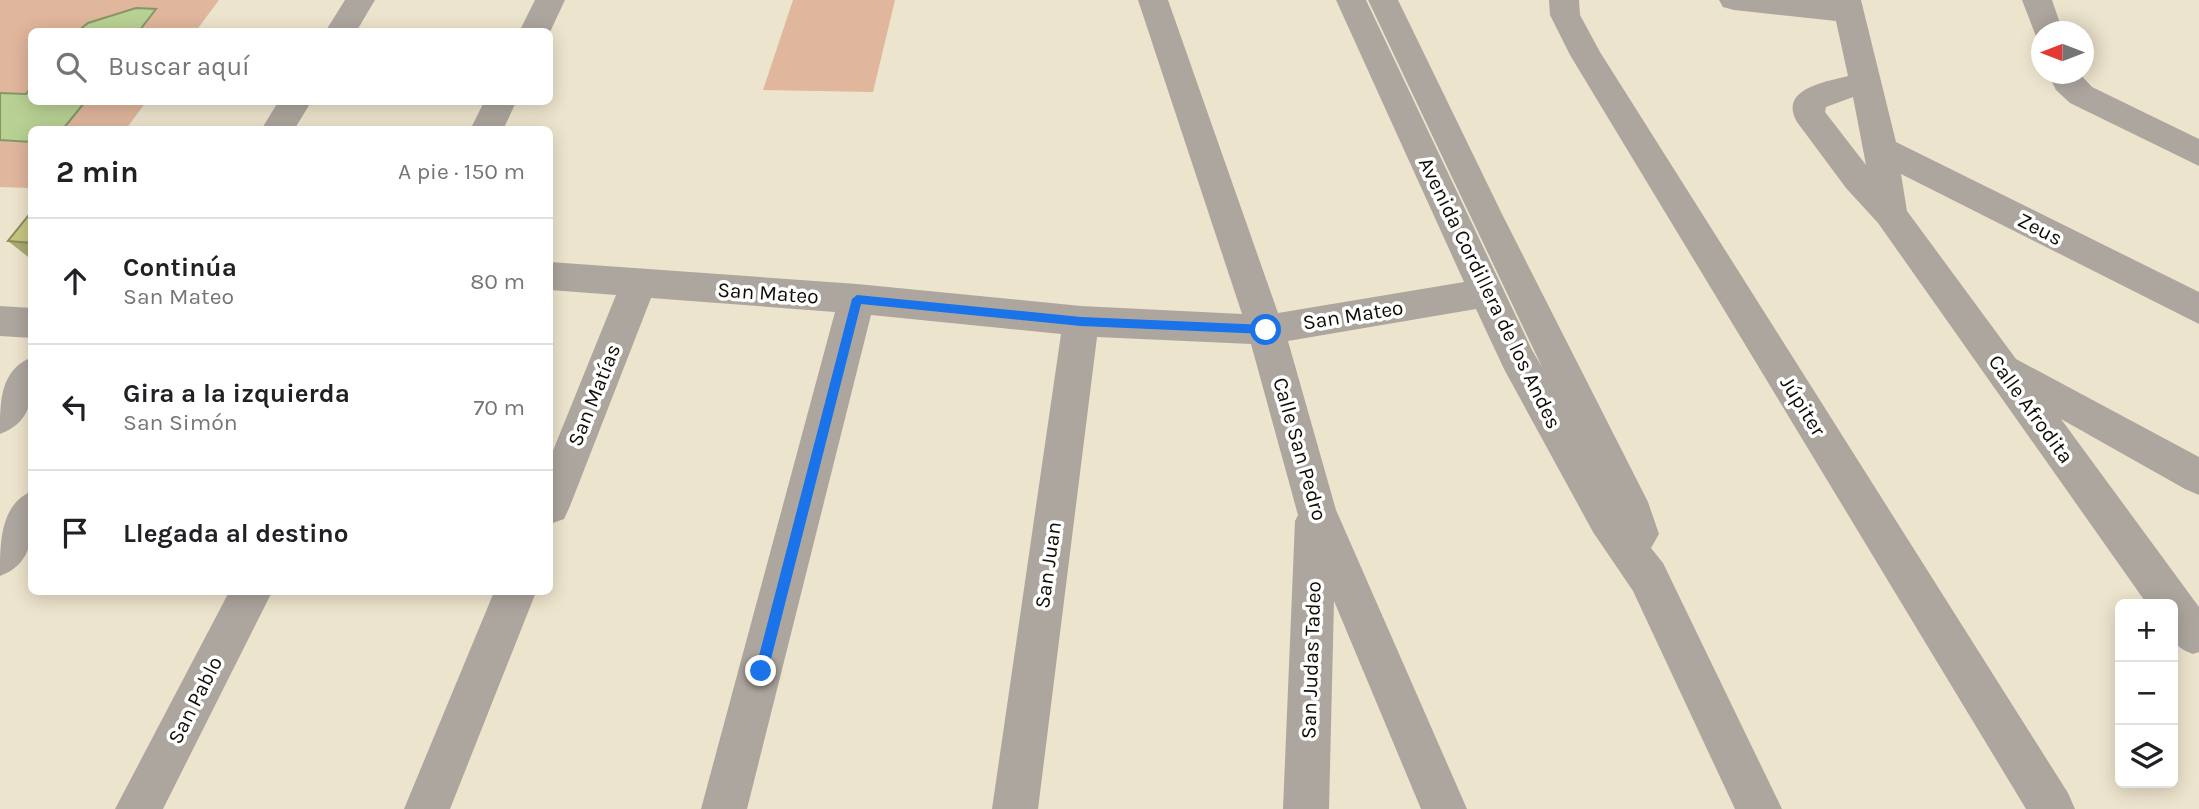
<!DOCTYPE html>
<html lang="es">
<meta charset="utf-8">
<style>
body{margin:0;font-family:Karla,sans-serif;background:#f6f6f6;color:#202124}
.controls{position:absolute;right:21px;bottom:21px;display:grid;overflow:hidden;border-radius:10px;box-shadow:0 4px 18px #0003}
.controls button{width:63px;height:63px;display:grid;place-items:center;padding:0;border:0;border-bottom:2px solid #e0e0e0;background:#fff;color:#202124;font:35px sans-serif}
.compass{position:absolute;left:2031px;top:21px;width:63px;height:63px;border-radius:50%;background:#fff;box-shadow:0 4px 18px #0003;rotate:270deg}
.stop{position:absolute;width:21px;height:21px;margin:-16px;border:5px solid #1a73e8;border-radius:50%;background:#fff}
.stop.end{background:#1a73e8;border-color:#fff;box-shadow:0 2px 7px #0008}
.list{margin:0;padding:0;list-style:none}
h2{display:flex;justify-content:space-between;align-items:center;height:91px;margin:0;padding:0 28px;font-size:30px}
h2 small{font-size:23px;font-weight:400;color:#757577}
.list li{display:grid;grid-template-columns:46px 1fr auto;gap:21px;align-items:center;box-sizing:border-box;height:126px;padding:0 28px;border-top:2px solid #e0e0e0}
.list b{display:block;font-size:26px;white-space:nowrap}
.list p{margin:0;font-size:23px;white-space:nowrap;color:#757577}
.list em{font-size:23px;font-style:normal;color:#757577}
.icon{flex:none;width:38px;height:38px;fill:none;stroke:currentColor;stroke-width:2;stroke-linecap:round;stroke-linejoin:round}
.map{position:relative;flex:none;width:2199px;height:809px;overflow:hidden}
.search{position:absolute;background:#fff;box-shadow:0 4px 18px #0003;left:28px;top:28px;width:525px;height:77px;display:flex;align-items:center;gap:18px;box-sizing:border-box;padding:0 24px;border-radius:10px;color:#757577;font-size:26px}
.panel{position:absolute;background:#fff;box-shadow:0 4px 18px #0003;left:28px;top:126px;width:525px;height:469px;border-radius:10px}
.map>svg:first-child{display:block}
</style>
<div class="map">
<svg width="2199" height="809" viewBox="0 0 2199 809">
<rect width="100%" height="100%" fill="#ede4cd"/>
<path fill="#e0b69c" d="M0 0H219L196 31 32 32V102H146L126 129 32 130 31 188 0 187Z
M793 0H895L873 92 763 90Z"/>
<path fill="#b8d193" stroke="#869669" stroke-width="2" d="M136 8 156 9 139 31H78L88 23Z
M31 87 32 102H85L63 129 32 130 31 142 0 140V93L26 94Z"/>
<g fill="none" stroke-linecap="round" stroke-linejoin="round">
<path fill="#ada69e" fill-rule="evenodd" d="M345 0H375L356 32H325Z
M535 0H565L550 32H519Z
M1138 0H1168L1278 313 1464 282 1336 0H1366L1532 350 1542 367 1368 0H1398L1502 214 1648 502 1659 534 1651 548 1663 563 1782 809H1735L1633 591 1593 532 1504 369 1476 309 1288 341 1336 510 1467 809H1421L1334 601 1329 809H1283L1295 521 1298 515 1251 344 1097 337 1038 809H992L1061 334 871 315 747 809H701L835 312 651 298 570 506 564 519 550 524V458L616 295 550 290V262L857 284 1081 306 1242 314Z
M1549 0H1579L1580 15 1600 52 2068 793 2075 809H2026L1570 55 1550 15Z
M1719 0H1861L1896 142 2199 292V324L1901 174 1907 211 2016 359 2199 457V495L2185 489 2061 419 2199 607V652L2193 654C2165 644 2173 630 2173 604H2147L1878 223 1846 188 1797 122C1778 89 1825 82 1848 76L1836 21 1734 10 1723 7ZM1853 97 1866 165 1825 112 1826 107Z
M2022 0H2052L2063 32H2042V41L2037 39Z
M2048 74H2080L2092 87 2199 139V166L2070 103 2056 90Z
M278 102H311L294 130H261Z
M484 102H516L503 130H470Z
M0 306 32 308V338L0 336Z
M32 357C32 390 37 420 0 434 0 401 0 370 32 357Z
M32 491C32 525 39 561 0 576 0 542 0 505 32 491Z
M229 592H272L163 809H115Z
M494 592H536L450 809H404Z"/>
</g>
<path fill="#aaaa70" d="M32 211V260L8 241Z"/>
<path fill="#c6c682" stroke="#8b8b5b" stroke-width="2" d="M32 211V243L8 241Z"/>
<path fill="#1a73e8" d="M857 295 1081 317 1266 325 1271 330 1266 334 1081 326 861 304 768 671 761 677 755 671 852 299Z"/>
<g text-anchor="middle" stroke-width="7" stroke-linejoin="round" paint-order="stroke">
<g font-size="21" fill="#100d06" stroke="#fff">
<text transform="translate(2040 229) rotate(27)" y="7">Zeus</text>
<text transform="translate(768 293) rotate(4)" y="7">San Mateo</text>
<text transform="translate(1490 293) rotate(64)" y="7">Avenida Cordillera de los Andes</text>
<text transform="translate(1353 315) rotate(-9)" y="7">San Mateo</text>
<text transform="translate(594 395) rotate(-68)" y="7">San Matías</text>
<text transform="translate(1803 406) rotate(58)" y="7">Júpiter</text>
<text transform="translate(2031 409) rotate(54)" y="7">Calle Afrodita</text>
<text transform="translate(1300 449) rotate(74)" y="7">Calle San Pedro</text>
<text transform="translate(1048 565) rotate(-82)" y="7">San Juan</text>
<text transform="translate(1311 660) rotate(-88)" y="7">San Judas Tadeo</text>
<text transform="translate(195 700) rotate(-63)" y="7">San Pablo</text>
</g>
</g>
</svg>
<div class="controls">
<button>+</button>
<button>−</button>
<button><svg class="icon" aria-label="layers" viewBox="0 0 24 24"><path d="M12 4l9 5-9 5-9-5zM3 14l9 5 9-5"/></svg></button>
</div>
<svg class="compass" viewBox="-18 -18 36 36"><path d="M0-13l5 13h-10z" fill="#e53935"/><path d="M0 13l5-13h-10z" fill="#757577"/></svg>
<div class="stop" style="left:1266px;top:330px"></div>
<div class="stop end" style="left:761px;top:671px"></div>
<div class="search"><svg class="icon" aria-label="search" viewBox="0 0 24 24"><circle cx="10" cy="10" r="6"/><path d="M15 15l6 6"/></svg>Buscar aquí</div>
<section class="panel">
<h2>2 min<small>A pie · 150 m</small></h2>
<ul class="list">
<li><svg class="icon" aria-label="ahead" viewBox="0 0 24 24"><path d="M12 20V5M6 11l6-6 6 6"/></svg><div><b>Continúa</b><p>San Mateo</p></div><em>80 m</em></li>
<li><svg class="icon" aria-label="left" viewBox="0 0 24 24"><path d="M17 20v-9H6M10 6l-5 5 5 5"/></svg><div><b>Gira a la izquierda</b><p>San Simón</p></div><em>70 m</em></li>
<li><svg class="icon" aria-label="arrive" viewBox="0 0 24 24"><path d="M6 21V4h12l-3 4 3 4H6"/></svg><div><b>Llegada al destino</b></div></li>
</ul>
</section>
</div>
